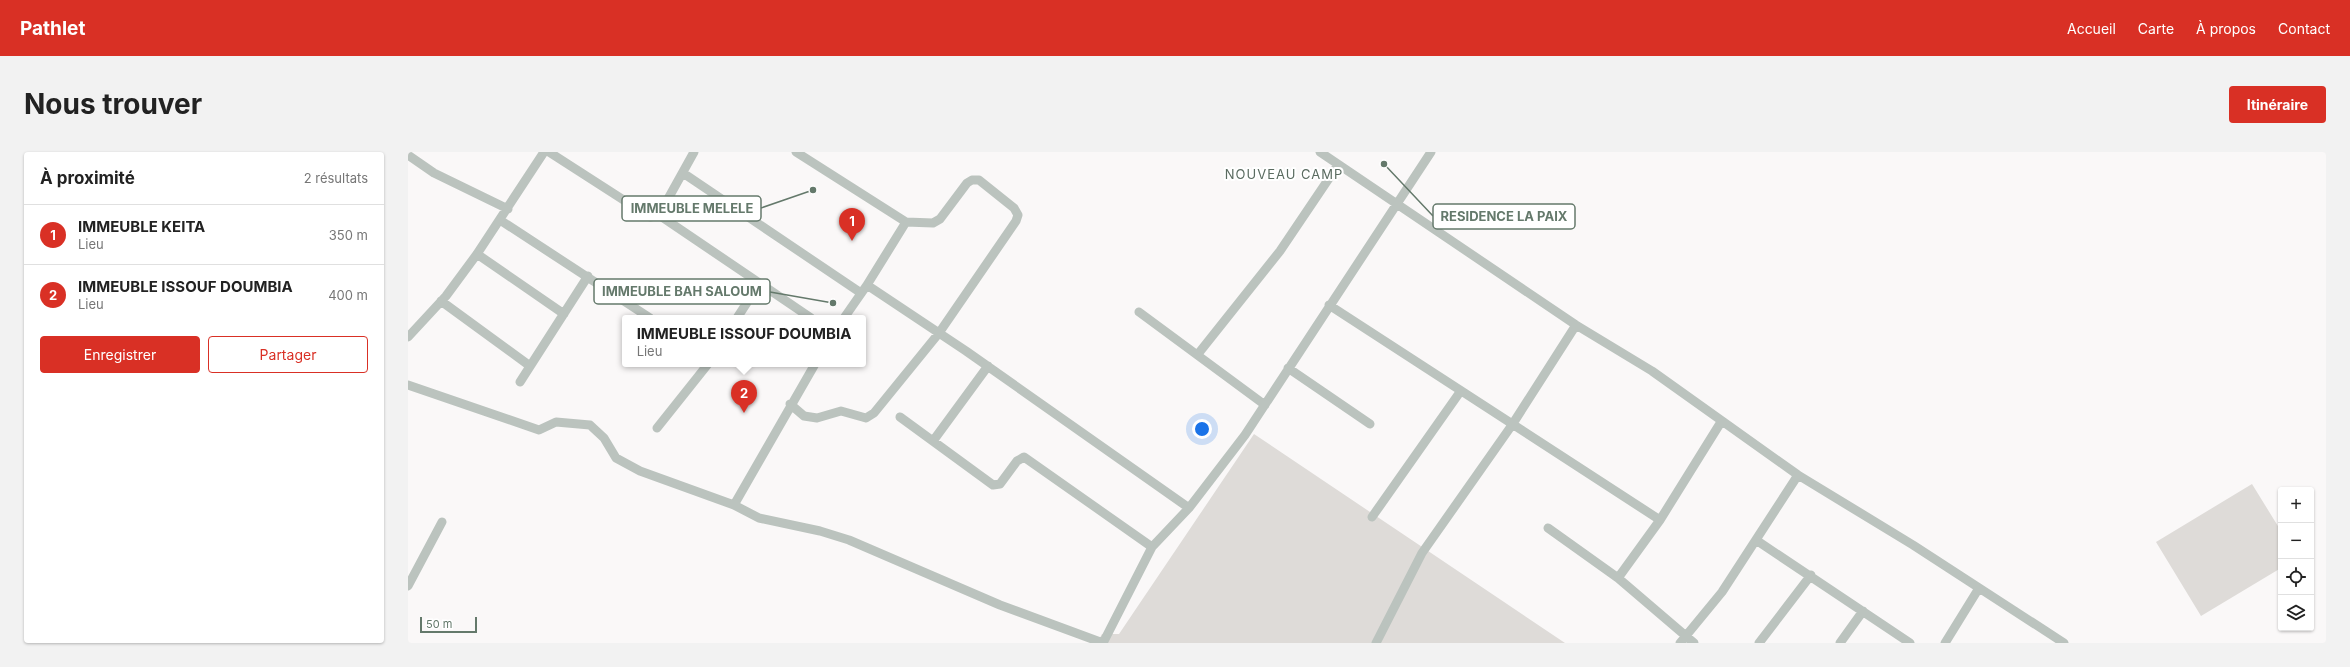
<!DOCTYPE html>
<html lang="fr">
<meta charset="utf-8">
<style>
body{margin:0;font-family:Inter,sans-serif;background:#f2f2f2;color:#222}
.controls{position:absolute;right:12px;bottom:12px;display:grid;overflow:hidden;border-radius:4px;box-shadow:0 1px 3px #0004}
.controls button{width:36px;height:36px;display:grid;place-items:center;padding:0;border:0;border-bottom:1px solid #e0e0e0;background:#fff;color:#222;font:20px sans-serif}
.scale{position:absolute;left:12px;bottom:10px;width:57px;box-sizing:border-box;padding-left:4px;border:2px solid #64796b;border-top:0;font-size:11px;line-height:14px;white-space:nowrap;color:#64796b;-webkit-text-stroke:3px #fff;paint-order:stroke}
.you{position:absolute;left:794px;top:277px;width:14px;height:14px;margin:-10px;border:3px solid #fff;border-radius:50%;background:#1a73e8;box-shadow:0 0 0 6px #1a73e833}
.badge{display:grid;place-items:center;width:26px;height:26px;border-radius:50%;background:#d93025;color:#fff;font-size:13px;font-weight:700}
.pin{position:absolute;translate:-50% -33px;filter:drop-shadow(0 1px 2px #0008)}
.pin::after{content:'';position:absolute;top:21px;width:14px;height:12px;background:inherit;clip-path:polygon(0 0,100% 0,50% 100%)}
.popup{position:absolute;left:214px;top:163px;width:244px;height:52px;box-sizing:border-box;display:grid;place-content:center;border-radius:4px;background:#fff;filter:drop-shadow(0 1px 3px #0005);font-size:13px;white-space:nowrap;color:#767676}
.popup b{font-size:15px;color:#222}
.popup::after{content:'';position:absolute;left:50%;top:100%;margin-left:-8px;border:8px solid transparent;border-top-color:#fff}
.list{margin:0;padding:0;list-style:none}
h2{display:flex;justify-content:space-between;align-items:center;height:52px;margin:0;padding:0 16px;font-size:17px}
h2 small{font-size:13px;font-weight:400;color:#767676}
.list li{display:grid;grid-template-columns:26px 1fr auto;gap:12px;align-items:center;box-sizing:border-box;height:60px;padding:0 16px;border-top:1px solid #e0e0e0}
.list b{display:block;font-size:15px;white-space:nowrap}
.list p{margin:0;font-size:13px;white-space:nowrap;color:#767676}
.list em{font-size:13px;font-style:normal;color:#767676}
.actions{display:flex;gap:8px;padding:12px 16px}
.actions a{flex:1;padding:9px 0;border:1px solid #d93025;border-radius:4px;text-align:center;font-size:14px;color:#d93025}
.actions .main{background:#d93025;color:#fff}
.icon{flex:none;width:22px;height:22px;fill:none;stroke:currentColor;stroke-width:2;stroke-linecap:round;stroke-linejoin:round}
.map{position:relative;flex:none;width:1918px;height:491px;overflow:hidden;border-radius:4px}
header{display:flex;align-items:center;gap:24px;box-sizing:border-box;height:56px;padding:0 20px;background:#d93025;color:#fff}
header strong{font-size:19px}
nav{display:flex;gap:22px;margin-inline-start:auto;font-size:14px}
.intro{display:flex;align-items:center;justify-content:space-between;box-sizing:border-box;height:96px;padding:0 24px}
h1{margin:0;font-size:28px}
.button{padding:10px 18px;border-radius:4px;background:#d93025;color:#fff;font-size:14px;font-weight:700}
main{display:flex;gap:24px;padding:0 24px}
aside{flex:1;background:#fff;border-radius:4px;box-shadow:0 1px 3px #0004}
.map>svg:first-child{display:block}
</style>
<header>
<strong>Pathlet</strong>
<nav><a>Accueil</a><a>Carte</a><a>À propos</a><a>Contact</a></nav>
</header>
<div class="intro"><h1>Nous trouver</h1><a class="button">Itinéraire</a></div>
<main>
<aside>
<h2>À proximité<small>2 résultats</small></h2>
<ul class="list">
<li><span class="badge">1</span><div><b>IMMEUBLE KEITA</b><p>Lieu</p></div><em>350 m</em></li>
<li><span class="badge">2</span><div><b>IMMEUBLE ISSOUF DOUMBIA</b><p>Lieu</p></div><em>400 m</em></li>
</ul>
<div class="actions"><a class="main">Enregistrer</a><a>Partager</a></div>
</aside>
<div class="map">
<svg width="1918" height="491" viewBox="0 0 1918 491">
<rect width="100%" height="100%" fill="#faf8f8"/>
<path fill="#dedbd8" d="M846 282 1157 491H689L694 482H711Z
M1844 332 1873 379V416L1793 464 1748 390Z"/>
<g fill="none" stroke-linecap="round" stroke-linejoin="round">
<path stroke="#bbc3be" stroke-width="9" d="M141 0 242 65 251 63 286 0
M388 0 498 70 459 133
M912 0 1168 173 1244 219 1390 323 1505 393 1656 491
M0 3 26 21 100 57
M275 21 453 141
M251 63 403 166
M92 68 242 166
M69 102 156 162
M33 149 122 214
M921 153 1252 368
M731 160 857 253
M329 166 351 132
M436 166 459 133 558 199 781 356
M0 185 38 144 69 102 136 0
M790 202 872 99 930 13
M880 216 962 272
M112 230 180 124
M0 233 131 278 148 270 182 273 196 286 208 306 232 319 326 353 351 366 412 379 441 388 592 453 695 491
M382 252 396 264 409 266 433 259 458 266 466 261 531 181 608 69 610 63 606 56 571 28H564L559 31 532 67 525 71 498 70
M492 265 585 333 592 332 609 309 616 305 744 395
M249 276 300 212
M525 289 580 214
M326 353 407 212
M964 365 1052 240
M1140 376 1210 426 1286 491
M1348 388 1502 491
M1210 426 1252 368 1313 270
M0 434 34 370
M695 491 744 395 781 356 837 283 1023 0
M968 491 1014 401 1104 273 1168 173
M1272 491 1314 440 1390 323
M1351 491 1403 423
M1432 491 1455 459
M1537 491 1571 436"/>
</g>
<g text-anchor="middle" stroke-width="4" stroke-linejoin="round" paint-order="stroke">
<g font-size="13" letter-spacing="1" fill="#5a6b60" stroke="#fff">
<text x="876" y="27">NOUVEAU CAMP</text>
</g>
</g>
<path fill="none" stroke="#64796b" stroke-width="1.5" d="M405 38L353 56M976 12L1025 64M425 151L362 140"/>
<g fill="#64796b" stroke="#fff" stroke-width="1.5">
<circle cx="405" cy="38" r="4"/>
<circle cx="976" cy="12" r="4"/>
<circle cx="425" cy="151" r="4"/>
</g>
<g fill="#fff" stroke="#64796b" stroke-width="1.5">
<rect x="214" y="44" width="139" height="25" rx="4"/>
<rect x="1025" y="52" width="142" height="25" rx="4"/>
<rect x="186" y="127" width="176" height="25" rx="4"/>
</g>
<g font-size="13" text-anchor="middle" font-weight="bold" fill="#64796b">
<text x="284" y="61">IMMEUBLE MELELE</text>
<text x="1096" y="69">RESIDENCE LA PAIX</text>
<text x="274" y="144">IMMEUBLE BAH SALOUM</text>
</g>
</svg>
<div class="controls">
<button>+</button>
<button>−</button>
<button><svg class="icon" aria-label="locate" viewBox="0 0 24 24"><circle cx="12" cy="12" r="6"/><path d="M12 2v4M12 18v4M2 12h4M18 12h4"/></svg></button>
<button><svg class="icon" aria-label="layers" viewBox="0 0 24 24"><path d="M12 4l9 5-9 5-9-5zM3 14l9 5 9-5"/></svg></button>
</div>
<div class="scale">50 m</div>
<div class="you"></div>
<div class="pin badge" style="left:444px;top:89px">1</div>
<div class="pin badge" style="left:336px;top:261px">2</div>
<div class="popup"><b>IMMEUBLE ISSOUF DOUMBIA</b>Lieu</div>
</div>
</main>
